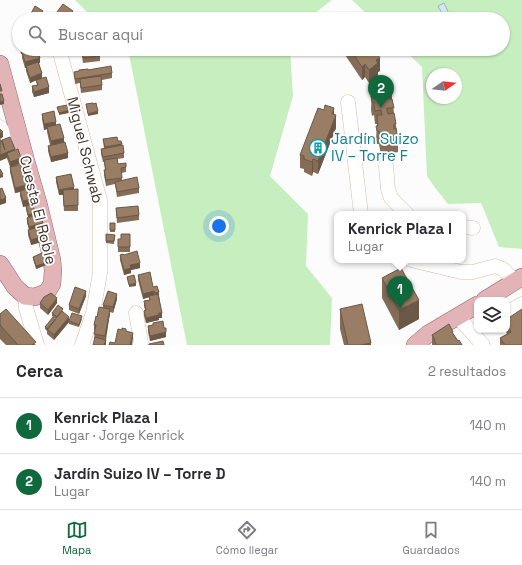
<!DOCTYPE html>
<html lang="es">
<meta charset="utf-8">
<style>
body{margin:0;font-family:"Space Grotesk",sans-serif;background:#f2f2f3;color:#2b2b33}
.controls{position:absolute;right:12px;bottom:12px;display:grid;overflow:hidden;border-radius:8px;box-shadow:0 1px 3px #0004}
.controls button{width:36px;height:36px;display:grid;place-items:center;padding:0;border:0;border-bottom:1px solid #e1e1e2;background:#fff;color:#2b2b33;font:20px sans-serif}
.compass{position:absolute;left:426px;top:68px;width:36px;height:36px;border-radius:50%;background:#fff;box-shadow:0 1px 3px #0004;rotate:76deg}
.you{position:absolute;left:219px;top:226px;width:14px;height:14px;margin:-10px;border:3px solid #fff;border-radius:50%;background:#1a73e8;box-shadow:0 0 0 6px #1a73e833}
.badge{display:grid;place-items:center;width:26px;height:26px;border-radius:50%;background:#0f693c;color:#fff;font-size:13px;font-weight:700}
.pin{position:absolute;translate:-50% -33px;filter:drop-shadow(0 1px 2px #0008)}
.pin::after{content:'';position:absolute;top:21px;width:14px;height:12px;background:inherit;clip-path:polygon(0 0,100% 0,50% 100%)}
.popup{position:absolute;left:334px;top:211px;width:132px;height:52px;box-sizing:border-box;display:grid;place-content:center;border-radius:8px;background:#fff;filter:drop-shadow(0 1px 3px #0005);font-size:13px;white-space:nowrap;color:#7c7c81}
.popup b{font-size:15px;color:#2b2b33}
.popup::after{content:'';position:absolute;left:50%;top:100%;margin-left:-8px;border:8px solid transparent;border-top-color:#fff}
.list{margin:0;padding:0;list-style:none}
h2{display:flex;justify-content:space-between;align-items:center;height:52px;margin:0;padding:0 16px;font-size:17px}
h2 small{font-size:13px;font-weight:400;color:#7c7c81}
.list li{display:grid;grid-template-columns:26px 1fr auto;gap:12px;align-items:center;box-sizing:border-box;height:56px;padding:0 16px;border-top:1px solid #e1e1e2}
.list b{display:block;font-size:15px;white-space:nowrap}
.list p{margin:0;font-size:13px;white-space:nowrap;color:#7c7c81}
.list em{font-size:13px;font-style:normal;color:#7c7c81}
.icon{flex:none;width:22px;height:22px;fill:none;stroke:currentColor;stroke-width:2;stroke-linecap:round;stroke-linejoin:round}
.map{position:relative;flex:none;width:522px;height:345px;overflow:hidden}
.search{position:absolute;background:#fff;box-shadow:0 1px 3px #0004;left:12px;right:12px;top:12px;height:44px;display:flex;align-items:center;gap:10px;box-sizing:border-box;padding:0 14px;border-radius:22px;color:#7c7c81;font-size:15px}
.sheet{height:164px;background:#fff}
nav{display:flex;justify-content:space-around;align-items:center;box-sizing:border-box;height:56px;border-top:1px solid #e1e1e2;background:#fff;font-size:11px;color:#7c7c81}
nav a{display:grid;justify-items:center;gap:2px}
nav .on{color:#0f693c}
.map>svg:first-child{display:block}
</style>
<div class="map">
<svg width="522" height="345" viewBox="0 0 522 345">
<rect width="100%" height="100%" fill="#fcfcfc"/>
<path fill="#c7eebf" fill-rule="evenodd" d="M75 0H332L307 19H94Z
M352 0H522V249L499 247 481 203 448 204 436 189 427 176 422 67 403 49H503V19H372ZM432 74H456V98H432Z
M128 49H290L293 96 270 176 308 214 306 266 332 298 330 345H187Z"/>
<path fill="#cfe7f7" stroke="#a3b0b8" d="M444 3 451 18 445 19 438 6Z"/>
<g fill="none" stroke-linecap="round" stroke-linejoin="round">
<g stroke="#dabca2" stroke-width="15">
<path id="minor" d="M59 49 100 200V273L93 313 82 345
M348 102 361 214
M0 127 19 152
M386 166 388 189 391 198 407 214
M463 227 473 228
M411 260 461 272H473L495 266 503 269 515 281
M25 296 26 308 37 345
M136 313 141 342 140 345
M507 313 522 304
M458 317 483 345"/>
</g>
<g stroke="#9c6565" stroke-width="18">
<path id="major" d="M0 64 26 161 39 206 52 260 53 271 52 284 47 292 35 297 25 296 15 287 0 264
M485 300 522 277
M415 345 428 334 477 305"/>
</g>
<use href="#minor" stroke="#fff" stroke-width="14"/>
<use href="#major" stroke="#e2b4b8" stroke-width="17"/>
</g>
<path fill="#846c56" d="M57 12 73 17 71 19H60L57 17Z
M17 35H19V47L17 40Z
M20 49H39V50H37L40 63H39L42 78 49 93 34 97 32 92V86L37 85 36 80 30 83 26 71V67L25 68 22 58V54H21Z
M81 49 100 56V61L83 63Z
M341 49H374L380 71 378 72V77L369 83 365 77 362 80Z
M88 70 112 73V78L102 80V90L81 93 80 83 75 84 74 72Z
M375 80 388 82 392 94V99L398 139V152L393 153V155L387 156 386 154 381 155 379 144H377L376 140 377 124H375L374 115 372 116 371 110 372 84H375Z
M42 114 56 125 64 142 68 158 51 162 48 151V146L50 145 47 132V129L44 130 42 119Z
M334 114 336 128 318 174 313 172 312 176 304 172V169L300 168V155Z
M103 139 118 141H121L124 153V158L117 159 118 164 126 167V172L121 173 122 180 139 188V193L117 197 115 184 106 186 104 175V170H105L104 162H103L101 154V149H104Z
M2 140 15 151 21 163 14 166 27 189 33 204 23 207 20 196V192L15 193 10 172V167L2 144Z
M56 177 74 190 78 189V211H64L63 195H59L56 182Z
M26 206 35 215 43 226 45 241 31 245 28 235V230H29L27 223V218L28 217 26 209Z
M116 208 139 215V220L117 223Z
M110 223H115V232H110Z
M106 234 115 235 114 244 106 243Z
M130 234V252H118V239H121Z
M120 255H124L140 268 131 270V273L124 275 120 260Z
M33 257 46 265 36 269 33 259Z
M138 275 153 287 159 295 162 318H159V320L146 323 144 316V311L145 310 144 306V301L149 300V297L143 299 138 280Z
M382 278 419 319 399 330 382 298Z
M86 296 79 314 69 310V305Z
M117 299 113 313 110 312 106 340V345L94 339 95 330H94V325L97 317 103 308V305Z
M40 303H57L48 315 40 308Z
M340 309 371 345H344L340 329Z
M63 311V312L69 322 54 340 47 334V331L45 329V327L56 319 52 316V313Z
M0 314 36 345H6L0 339Z
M82 319 79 327 69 324V321Z
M507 319 522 345H500V338L507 334 505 330H507Z
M153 323 166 337 150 341 148 332V326L153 325Z
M453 334 458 341 462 345H432V335Z"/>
<path fill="#6b5846" d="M43 11V16L41 19H38Z
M73 11V17L71 19H67Z
M21 49H39V50L21 54Z
M40 58V63L25 68V62Z
M380 58V71L378 72V77L369 83V70L376 60Z
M365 64V77L362 80V67Z
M42 73V78L30 83V78Z
M49 87V93L34 97V92Z
M4 101V104L0 105V102Z
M334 108V120L336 115V128L318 174V161Z
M69 110V113L59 115V113Z
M98 111V114L88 116V114Z
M56 122V127H47V129L44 130V124Z
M3 132V137L0 139V134Z
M64 138V143L51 146V141Z
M15 149V154L7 153V158L0 161V155Z
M68 153V158L51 162V157Z
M21 158V163L10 167V162Z
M313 159V172L312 176V162Z
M3 174V177L0 178V176Z
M27 185V190L15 193V188Z
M74 187V192L59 195V190Z
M6 198V203L0 205V200Z
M33 199V204L23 207V201Z
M35 213V216L28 218V215Z
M43 223V228L29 232V227Z
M45 236V241L31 245V240Z
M46 263V265L36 269V266Z
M140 263V268L131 270V273L124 275V270L130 265Z
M136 283V286L129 287V285Z
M86 291V296L79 314V309Z
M154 291V296L143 299V294Z
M159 292V297L155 298V293Z
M117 294V299L113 313V307Z
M57 298V303L48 315V310Z
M419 300V319L399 330V310Z
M110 309V314L105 341 106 340V345H104L105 341V336Z
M159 313H162V318H159V320L146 323V318Z
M69 317V322L54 340V335Z
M166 332V337L150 341V336Z
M133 333V338L132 345H130Z
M371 343V345H361Z"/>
<path fill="#997d64" stroke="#6b5846" d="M63 4 73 11 67 19 57 12Z
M35 6 43 11 38 19H28Z
M352 16 354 19H347Z
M17 35H19V42Z
M34 49H37L40 58 25 62 22 53Z
M82 49H99L100 56 83 58Z
M350 49H374L380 58 376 60 378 63 369 70 365 64 362 67Z
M38 62 42 73 30 78 26 66Z
M111 66 112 73 75 79 74 72 79 71V70L88 69V70Z
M101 76 102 85 81 88 80 79Z
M46 77 49 87 34 92 32 86 38 85 36 80Z
M388 78V82H390L392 94H389L390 99H392L394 108H387V111L388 114 394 113 396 124H394V129L396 128 398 139 393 140V142L387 143 386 141 381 142 379 131H377L376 126H378L377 115H382L381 110 375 111 374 102H372L371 96H374L372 84H376L375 80Z
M0 84 2 91H0Z
M0 94H2L4 101 0 102Z
M93 103V104L96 103 98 111 88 114 86 104Z
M67 105 69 110 59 113 57 107Z
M325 105 334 108 332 114 336 115 318 161 313 159 312 162 304 159V156L300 155 318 108 324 110Z
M54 111 56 122 44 124 42 114Z
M60 124 64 138 51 141 47 127Z
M0 129 3 132 0 134Z
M10 137 15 149 0 155V140H1L5 150 2 140Z
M117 137 118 141H121L122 144 105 147 103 139Z
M65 142 68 153 51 157 48 146Z
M123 145 124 153 103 157 101 149Z
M18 149 21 158 10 162 7 153Z
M117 158 118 164 126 163V167L121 168 122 178 106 180 104 170H106L104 160Z
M22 164 27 185 15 188 10 167Z
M0 169 3 174 0 176Z
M71 174 74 187 59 190 56 177Z
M137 177 139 188 117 192 115 182Z
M2 188 6 198 0 200V189Z
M30 188 33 199 23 201 20 191Z
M78 189V205L64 206 63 190Z
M33 204 35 213 28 215 26 206Z
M138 206 139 215 117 218 116 208Z
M40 214 43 223 29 227 27 218Z
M110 223H115V230H110Z
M43 226 45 236 31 240 28 230Z
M106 234 115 235 114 241H106Z
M121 234H130V247H118V239H121Z
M137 251 140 263 130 265 131 268 124 270 120 255 123 254 124 255Z
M42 253 46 263 36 266 33 257Z
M401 268 419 300 399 310 382 278Z
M150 272 153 287 157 286 159 292 155 293 154 291 143 294 138 275Z
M134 275 136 283 129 285 127 277Z
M75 287 86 291 79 309 69 305Z
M108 291 117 294 113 307 103 305Z
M51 293 57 298 48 310 40 303 44 297Z
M158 294 162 313H159V315L146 318 144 311 146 310 144 301 150 300 149 296Z
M362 304 371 343 361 345H348L340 309Z
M58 305 63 309 57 317 52 313Z
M99 307 110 309 105 336 94 334 96 325H94L96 316 97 317Z
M6 309 36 342 32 345H18L0 325V314Z
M522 309V345H505L500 338 511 332 507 324V319Z
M62 311 69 317 54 335 47 329Z
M72 313 82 316 79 325 69 321Z
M53 317 55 320 48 329 45 327Z
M163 321 164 328H166V332L150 336 148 326 153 325V323Z
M449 324 453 332H452L458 341 459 340 462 345H437L434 341 435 340 432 335Z
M122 328 126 329V331L133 333 130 345H109L110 342 115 343 118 329 122 330Z
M95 337 106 340 104 345H93Z
M163 341 164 345H149V344Z"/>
<defs>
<g id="building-ring" transform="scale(0.9)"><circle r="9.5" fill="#fff" stroke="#0f9aa8" stroke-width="1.5"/><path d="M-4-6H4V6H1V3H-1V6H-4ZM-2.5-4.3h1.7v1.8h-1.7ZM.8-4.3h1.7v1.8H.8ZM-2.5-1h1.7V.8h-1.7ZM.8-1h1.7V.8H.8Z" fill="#0f9aa8"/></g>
</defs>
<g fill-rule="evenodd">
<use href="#building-ring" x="318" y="148"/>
</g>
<g text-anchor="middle" stroke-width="3.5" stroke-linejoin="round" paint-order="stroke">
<g font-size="15" fill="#0d838f" stroke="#fff" text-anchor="start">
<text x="331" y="144">Jardín Suizo<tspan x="331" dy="17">IV – Torre F</tspan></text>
</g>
<g font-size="15" fill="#3c3025" stroke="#fff">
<text transform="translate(85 150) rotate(76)" y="5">Miguel Schwab</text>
<text transform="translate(38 210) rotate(76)" y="5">Cuesta El Roble</text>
</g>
</g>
</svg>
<div class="controls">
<button><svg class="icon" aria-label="layers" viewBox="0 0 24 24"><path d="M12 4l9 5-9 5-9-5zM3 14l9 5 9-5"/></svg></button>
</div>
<svg class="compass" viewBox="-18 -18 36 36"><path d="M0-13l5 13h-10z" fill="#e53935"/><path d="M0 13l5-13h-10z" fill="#7c7c81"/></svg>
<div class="you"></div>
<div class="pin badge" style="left:400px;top:309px">1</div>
<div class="popup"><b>Kenrick Plaza I</b>Lugar</div>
<div class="pin badge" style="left:381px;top:108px">2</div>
<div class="search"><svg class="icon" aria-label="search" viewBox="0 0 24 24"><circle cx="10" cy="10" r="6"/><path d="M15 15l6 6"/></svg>Buscar aquí</div>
</div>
<section class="sheet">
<h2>Cerca<small>2 resultados</small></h2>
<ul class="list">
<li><span class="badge">1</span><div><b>Kenrick Plaza I</b><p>Lugar · Jorge Kenrick</p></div><em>140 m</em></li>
<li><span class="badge">2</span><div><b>Jardín Suizo IV – Torre D</b><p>Lugar</p></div><em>140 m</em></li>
</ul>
</section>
<nav>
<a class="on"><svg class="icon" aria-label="map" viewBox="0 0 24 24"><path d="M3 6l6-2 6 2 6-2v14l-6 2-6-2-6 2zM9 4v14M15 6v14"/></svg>Mapa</a>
<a><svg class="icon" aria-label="directions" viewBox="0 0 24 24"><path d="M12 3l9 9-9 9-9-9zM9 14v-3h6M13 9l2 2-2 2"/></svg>Cómo llegar</a>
<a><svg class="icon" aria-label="saved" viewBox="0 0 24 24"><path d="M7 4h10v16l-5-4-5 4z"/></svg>Guardados</a>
</nav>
